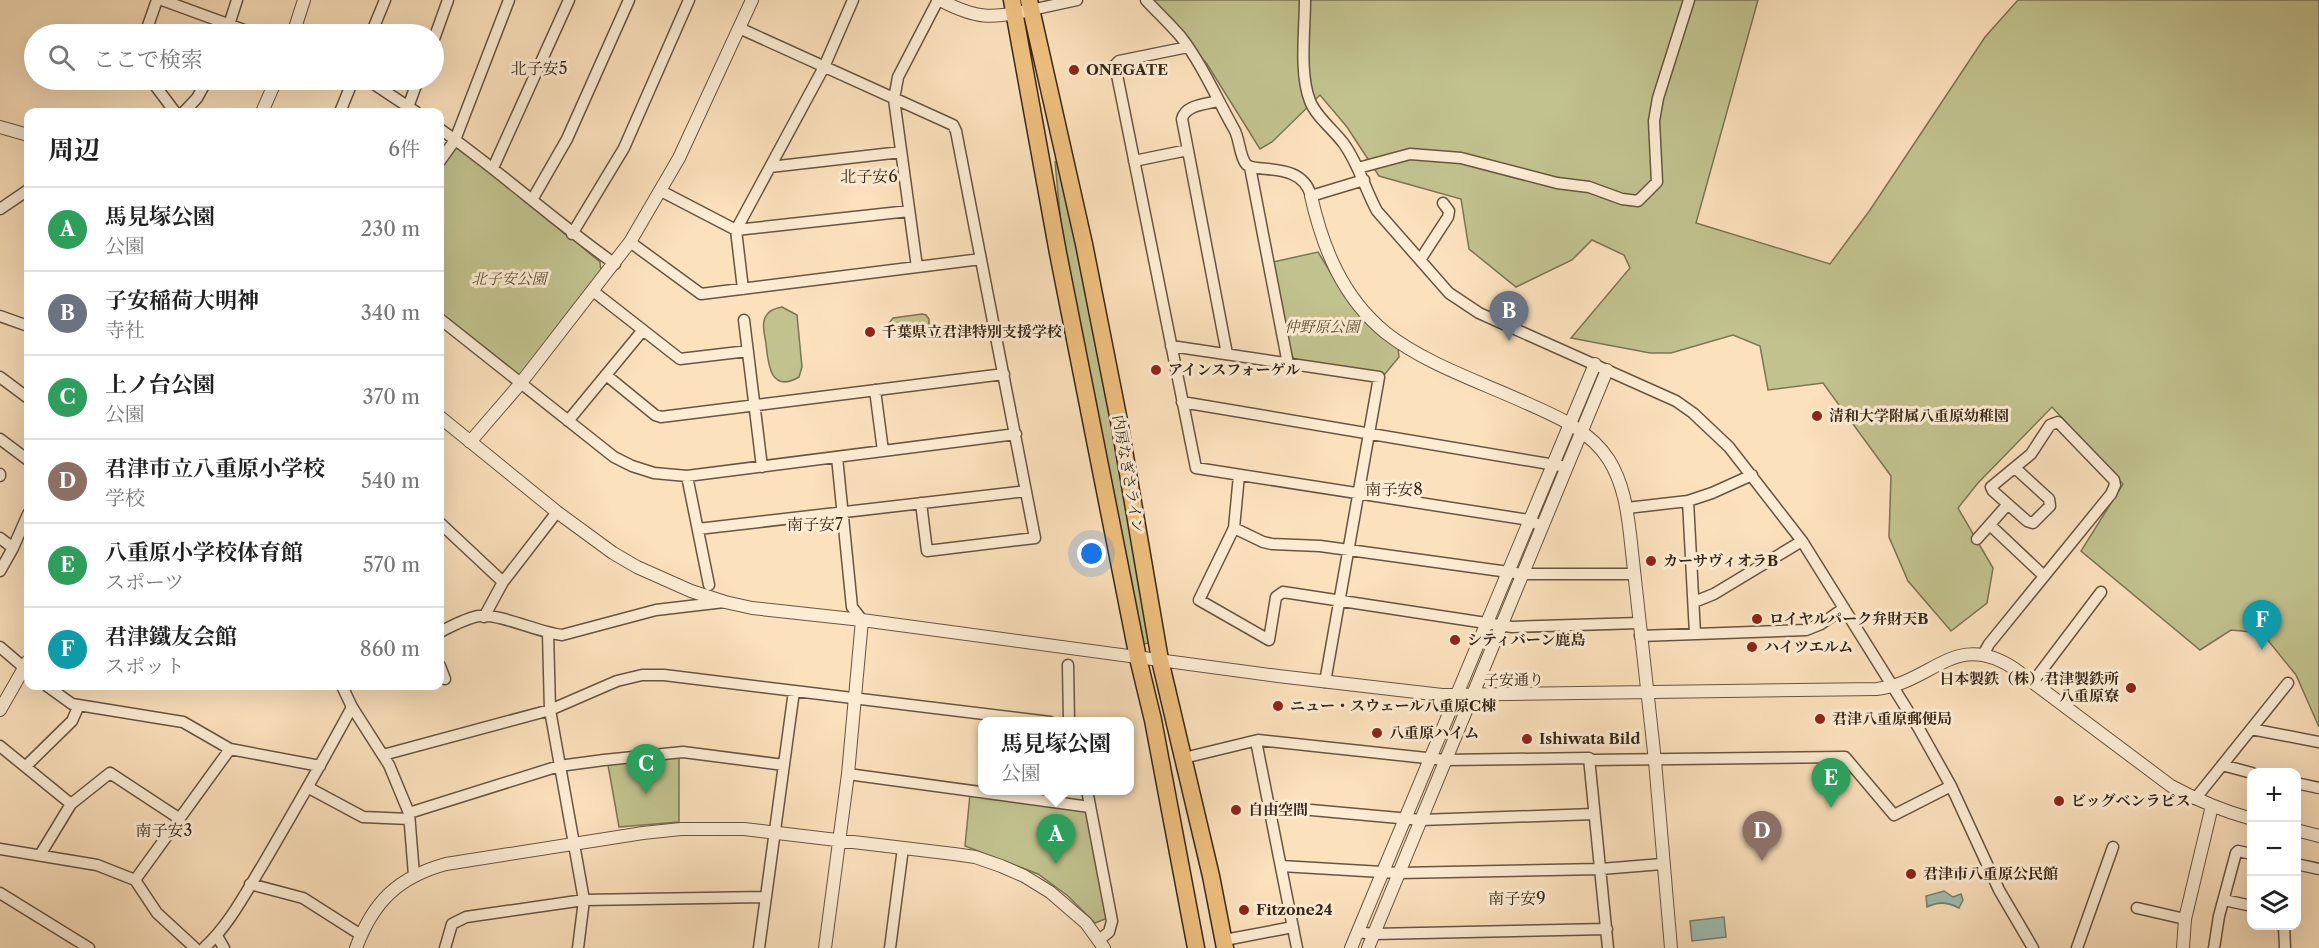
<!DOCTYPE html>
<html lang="ja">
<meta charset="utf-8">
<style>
body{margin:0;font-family:"Libre Caslon Text","Noto Serif JP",serif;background:#f2f2f2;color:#222}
.controls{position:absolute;right:18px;bottom:18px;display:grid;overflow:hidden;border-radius:12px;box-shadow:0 6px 24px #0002}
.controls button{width:54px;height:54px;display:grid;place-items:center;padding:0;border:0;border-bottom:2px solid #e0e0e0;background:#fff;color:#222;font:30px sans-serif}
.you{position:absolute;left:1092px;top:554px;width:21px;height:21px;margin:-15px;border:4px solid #fff;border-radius:50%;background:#1a73e8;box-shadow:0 0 0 9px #1a73e833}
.badge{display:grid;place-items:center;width:39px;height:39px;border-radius:50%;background:#0f766e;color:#fff;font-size:20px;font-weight:700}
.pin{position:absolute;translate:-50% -50px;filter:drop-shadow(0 2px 3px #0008)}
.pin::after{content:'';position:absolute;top:32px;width:21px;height:18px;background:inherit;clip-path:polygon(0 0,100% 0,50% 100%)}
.popup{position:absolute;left:978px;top:717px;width:156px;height:78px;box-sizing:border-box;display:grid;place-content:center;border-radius:12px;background:#fff;filter:drop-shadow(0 2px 4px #0005);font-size:20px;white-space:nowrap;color:#767676}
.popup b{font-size:22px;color:#222}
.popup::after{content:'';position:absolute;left:50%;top:100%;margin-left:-12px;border:12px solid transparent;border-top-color:#fff}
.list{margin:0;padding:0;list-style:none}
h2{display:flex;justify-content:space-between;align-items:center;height:78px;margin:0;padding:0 24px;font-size:26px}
h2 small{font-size:20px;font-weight:400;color:#767676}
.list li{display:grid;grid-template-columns:39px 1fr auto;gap:18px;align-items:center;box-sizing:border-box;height:84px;padding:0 24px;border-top:2px solid #e0e0e0}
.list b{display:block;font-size:22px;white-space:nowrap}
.list p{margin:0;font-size:20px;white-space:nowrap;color:#767676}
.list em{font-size:20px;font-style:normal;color:#767676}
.icon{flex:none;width:33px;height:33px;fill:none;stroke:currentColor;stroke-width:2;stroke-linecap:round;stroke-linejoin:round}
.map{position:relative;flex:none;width:2319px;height:948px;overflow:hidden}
.search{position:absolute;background:#fff;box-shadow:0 6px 24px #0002;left:24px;top:24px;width:420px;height:66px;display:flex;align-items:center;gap:15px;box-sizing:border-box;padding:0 21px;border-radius:33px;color:#767676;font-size:22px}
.panel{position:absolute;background:#fff;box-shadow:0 6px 24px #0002;left:24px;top:108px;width:420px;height:582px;border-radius:12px}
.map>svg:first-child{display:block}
</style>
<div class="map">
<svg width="2319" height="948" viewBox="0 0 2319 948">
<rect width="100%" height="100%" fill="#fbe1bc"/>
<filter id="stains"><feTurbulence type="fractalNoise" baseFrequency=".00333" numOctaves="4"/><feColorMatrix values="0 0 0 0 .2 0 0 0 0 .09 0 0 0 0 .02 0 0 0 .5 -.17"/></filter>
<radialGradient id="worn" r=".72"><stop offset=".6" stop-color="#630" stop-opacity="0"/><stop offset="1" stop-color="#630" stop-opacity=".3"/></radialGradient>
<path fill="#c1c28e" stroke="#7c7453" stroke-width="1.5" d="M1152 0H1758L1696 223 1830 264 1870 210 1985 37 2018 0H2319V727L2296 675 2262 633 2231 630 2200 650 2081 551 2123 484 2052 407 1978 483 1958 508 1993 568 1987 603 1951 631 1908 581 1889 537 1891 476 1823 383 1768 390 1760 346 1733 335 1671 353H1650L1571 338 1630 268 1624 255 1592 240 1572 260 1516 287 1469 249 1461 199 1379 176 1347 127 1320 95 1272 142 1260 149 1207 64Z
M455 146 505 184 571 239 579 241 582 247 600 262 601 271 520 376 440 315V165Z
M1055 162H1057L1083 262 1150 643 1144 644 1113 506 1061 225Z
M1318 252 1348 301 1398 348 1399 357 1385 374 1294 359 1290 352 1273 262Z
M782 307 797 315 802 367 799 377C770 394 768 363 766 344 765 336 761 323 766 316 769 310 776 308 782 307Z
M922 314 926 315 929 319V326L926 328 894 331 889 323 893 318Z
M679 757V822L619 827 608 765 644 759Z
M970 794 1086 811 1110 917 1095 923 1068 896 1038 874 965 846Z"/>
<path fill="#9fbeb1" stroke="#758174" stroke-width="1.5" d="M1944 891 1953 897 1961 894 1963 900 1959 908C1948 902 1938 901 1927 907L1926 896Z
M1724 917 1726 937 1692 941 1690 921Z"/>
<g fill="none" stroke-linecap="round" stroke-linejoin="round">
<g stroke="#675541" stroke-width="13">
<path id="minor" d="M162 0 255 34
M1146 0C1157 12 1170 24 1181 37 1202 64 1217 99 1234 129 1240 139 1239 155 1246 164 1254 174 1302 160 1311 196L1364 180
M1305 0C1305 30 1299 73 1310 101 1316 117 1334 130 1344 144 1359 165 1365 189 1377 211L1449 293 1479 313 1676 401 1693 413 1729 447 1802 541 1918 727 1951 786 1999 890 2033 948
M1031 10 1077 0
M739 28 953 125 956 131 1035 538 927 551 921 503
M145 34 157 0
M226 34 237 0
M371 34 385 0
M434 39 448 0
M1188 47 1119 61 1115 65 1196 468 1529 520 1537 524
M151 80 175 112
M368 80 416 112
M1218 101C1206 104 1185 105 1182 119L1227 354
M408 107 418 80
M184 112 197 98 207 80
M340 112 353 80
M440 129C500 171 554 221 615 264
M440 161 455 140 509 0
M1134 161 1188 150
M770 167 901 152
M1250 167 1288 364
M493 168 569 0
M1358 168 1410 154 1461 158 1557 183 1589 187 1622 199 1638 201 1657 182 1654 121 1658 98 1689 0
M661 191 736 230 909 211
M532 200 567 139 629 0
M0 209 28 190
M572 234 624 148 689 0
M630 242 701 294 981 259
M1420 260 1448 217 1449 211 1443 203
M917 267 894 99 898 77 938 0
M743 289 736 230 824 67 853 0
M593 291 680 359 748 351
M0 316 28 326
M440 319 614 457 632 466 654 473 687 476 1016 434
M744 320 762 467
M1171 346 1379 377 1325 682
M606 375 655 415 661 417 1004 374
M0 377 28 398
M875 390 883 451
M1182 402 1567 467
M568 421 643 330
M0 439 28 460
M837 457 852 607 862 620
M0 474V476
M1239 475 1234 528 1199 600 1269 640 1276 597 1283 592 1512 627 1639 623
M687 476 709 585
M1688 501 1695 634
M1627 508 1688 501 1712 493 1752 475
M440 523 503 582
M1990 525 2044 576
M1234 528 1263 542 1272 544 1320 546 1523 574H1634
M698 529 1026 491
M0 538 13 548
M1977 539 2008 504
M0 571 13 548 28 514
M1694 602 1714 594 1802 541
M484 617 503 582 557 512
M440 632C452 626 466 618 479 616 502 614 537 632 562 635L656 610 724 602
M548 633 550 710 584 900 578 948
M1640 636 1806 630 1821 624 1844 608
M0 647 28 671
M1984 653 1989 644 2111 494 2115 485 2114 480 2058 422 2050 425 2031 454 1991 487 1993 491 2027 521 2033 523 2050 506 2049 499 2015 468
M1068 665 1069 722
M440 666 445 679
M2033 682 2101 592
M47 686 72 704 183 722 230 749 320 766
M342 686 352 707 389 765 409 813 414 875
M2251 729 2319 742
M1256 741 1297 948
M0 746 71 804
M383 755 550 710 617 681 642 675H664L1050 722
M1192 756 1258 740 1445 760 1589 758 1608 948
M1590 760 1845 757 1894 815 1951 786
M2222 765 2252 773
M26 766 72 721 79 705
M848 774 1090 807
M2296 783 2319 788
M309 788 363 817 409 819
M1087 790 1112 921 1109 932 1099 940
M2195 799 2288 683
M1268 806 1421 820 1594 814
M409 813 559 766 604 760 683 752 784 765
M0 849 97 865 135 880 157 913 195 948
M40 855 71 804 110 773 180 819
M2296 864 2319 869
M1281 866 1399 873 1601 869 1662 864
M135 880 230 749
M250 884 303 898 361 935
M0 893 89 948
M2224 900 2252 906
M2137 908 2185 919
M2284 926 2285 948
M1358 932 1373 934 1607 929
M217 936 224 948
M1230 939 1293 927
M204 948C229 925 245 894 262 866 293 813 323 761 352 707
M445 948 452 924 466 917 584 900 766 897
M759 948 794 691
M890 948 903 848
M2077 948 2113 847
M2214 948 2219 916 2236 853 2238 851 2252 854"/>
</g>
<g stroke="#675541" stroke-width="14">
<path id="tertiary" d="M940 0C976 19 991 19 1031 10
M293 34 304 0
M262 112 276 80
M0 127 28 135
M1311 196C1323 249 1343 298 1386 333 1426 364 1478 381 1524 402 1556 416 1590 430 1609 460 1623 483 1627 508 1630 534L1655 761 1671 948
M440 417 557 512 613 553 637 567 691 591 725 602 752 608 862 620 1278 676 1442 695 1877 689C1934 682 1955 629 2015 669L2171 786C2197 800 2223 811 2252 819
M470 442 520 384 630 242 679 158 752 0
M0 710 28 661
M2296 830 2319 836
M356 948C373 902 398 877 446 864L643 833 681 829H744L954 854 975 857 1001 866 1024 876 1050 892 1086 923 1104 948
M825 948 848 774 862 620
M1351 948 1595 364
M1368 948 1607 370
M2183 948 2185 919 2212 806"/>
</g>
<g stroke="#362618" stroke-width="19">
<path id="trunk" d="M1012 0 1058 253 1138 658 1153 720 1196 948
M1029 0 1084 244 1119 421 1160 660 1211 876 1225 948"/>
</g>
<use href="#minor" stroke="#fcecd3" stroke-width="10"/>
<use href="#tertiary" stroke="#fcecd3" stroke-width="12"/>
<use href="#trunk" stroke="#eec07e" stroke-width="16"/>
</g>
<g fill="#8f2418" stroke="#fcecd3" stroke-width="2">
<circle cx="1074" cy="70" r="6"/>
<circle cx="870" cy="332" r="6"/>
<circle cx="1156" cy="370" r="6"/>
<circle cx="1817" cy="416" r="6"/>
<circle cx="1651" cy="561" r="6"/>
<circle cx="1757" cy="619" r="6"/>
<circle cx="1455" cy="640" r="6"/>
<circle cx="1752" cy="647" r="6"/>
<circle cx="2131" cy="688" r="6"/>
<circle cx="1278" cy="706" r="6"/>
<circle cx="1820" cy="719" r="6"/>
<circle cx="1377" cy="733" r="6"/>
<circle cx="1527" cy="739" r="6"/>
<circle cx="2059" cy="801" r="6"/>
<circle cx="1236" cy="810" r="6"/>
<circle cx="1911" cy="874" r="6"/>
<circle cx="1244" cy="910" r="6"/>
</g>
<g text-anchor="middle" stroke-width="6" stroke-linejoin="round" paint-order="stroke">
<g font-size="15" font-weight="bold" fill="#362618" stroke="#fcecd3" text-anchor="start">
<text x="1086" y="75">ONEGATE</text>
<text x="882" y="337">千葉県立君津特別支援学校</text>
<text x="1168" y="375">アインスフォーゲル</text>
<text x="1829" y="421">清和大学附属八重原幼稚園</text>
<text x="1663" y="566">カーサヴィオラB</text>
<text x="1769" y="624">ロイヤルパーク弁財天B</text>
<text x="1467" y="645">シティバーン鹿島</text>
<text x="1764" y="652">ハイツエルム</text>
<text x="2119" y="684" text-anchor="end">日本製鉄（株）君津製鉄所<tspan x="2119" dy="17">八重原寮</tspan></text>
<text x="1290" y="711">ニュー・スウェール八重原C棟</text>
<text x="1832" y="724">君津八重原郵便局</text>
<text x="1389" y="738">八重原ハイム</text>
<text x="1539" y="744">Ishiwata Bild</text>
<text x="2071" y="806">ビッグベンラピス</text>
<text x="1248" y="815">自由空間</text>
<text x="1923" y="879">君津市八重原公民館</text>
<text x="1256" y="915">Fitzone24</text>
</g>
<g font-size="15" font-style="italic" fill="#594d36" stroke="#fcecd3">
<text x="509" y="284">北子安公園</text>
<text x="1322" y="332">仲野原公園</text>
</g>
<g font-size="15" fill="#362618" stroke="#fcecd3">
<text transform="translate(1128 474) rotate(80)" y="5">内房なぎさライン</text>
<text transform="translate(1514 680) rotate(-1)" y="5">子安通り</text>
</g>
<g font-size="16" fill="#362618" stroke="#fcecd3">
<text x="539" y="74">北子安5</text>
<text x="869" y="182">北子安6</text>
<text x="1394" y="495">南子安8</text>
<text x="815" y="530">南子安7</text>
<text x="164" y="836">南子安3</text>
<text x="1517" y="904">南子安9</text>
</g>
</g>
<rect width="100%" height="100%" filter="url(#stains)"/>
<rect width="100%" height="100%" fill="url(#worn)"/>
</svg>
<div class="controls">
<button>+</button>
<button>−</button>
<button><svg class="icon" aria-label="layers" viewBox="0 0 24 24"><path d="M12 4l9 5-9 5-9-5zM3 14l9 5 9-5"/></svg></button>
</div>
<div class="you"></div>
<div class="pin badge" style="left:1056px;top:864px;background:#2e9e5b">A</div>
<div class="popup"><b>馬見塚公園</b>公園</div>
<div class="pin badge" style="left:1509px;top:341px;background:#6b7280">B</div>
<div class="pin badge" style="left:646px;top:794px;background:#2e9e5b">C</div>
<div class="pin badge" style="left:1762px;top:861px;background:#8d6e63">D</div>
<div class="pin badge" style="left:1831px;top:808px;background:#2e9e5b">E</div>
<div class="pin badge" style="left:2262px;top:650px;background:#0f9aa8">F</div>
<div class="search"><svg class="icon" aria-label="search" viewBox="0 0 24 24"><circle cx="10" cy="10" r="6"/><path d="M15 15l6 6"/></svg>ここで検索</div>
<section class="panel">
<h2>周辺<small>6件</small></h2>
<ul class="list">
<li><span class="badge" style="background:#2e9e5b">A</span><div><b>馬見塚公園</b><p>公園</p></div><em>230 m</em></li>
<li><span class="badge" style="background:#6b7280">B</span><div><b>子安稲荷大明神</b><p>寺社</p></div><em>340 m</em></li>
<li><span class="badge" style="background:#2e9e5b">C</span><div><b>上ノ台公園</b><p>公園</p></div><em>370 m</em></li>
<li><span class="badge" style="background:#8d6e63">D</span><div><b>君津市立八重原小学校</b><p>学校</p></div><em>540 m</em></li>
<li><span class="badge" style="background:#2e9e5b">E</span><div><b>八重原小学校体育館</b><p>スポーツ</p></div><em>570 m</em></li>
<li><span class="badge" style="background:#0f9aa8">F</span><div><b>君津鐵友会館</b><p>スポット</p></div><em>860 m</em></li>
</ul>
</section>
</div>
